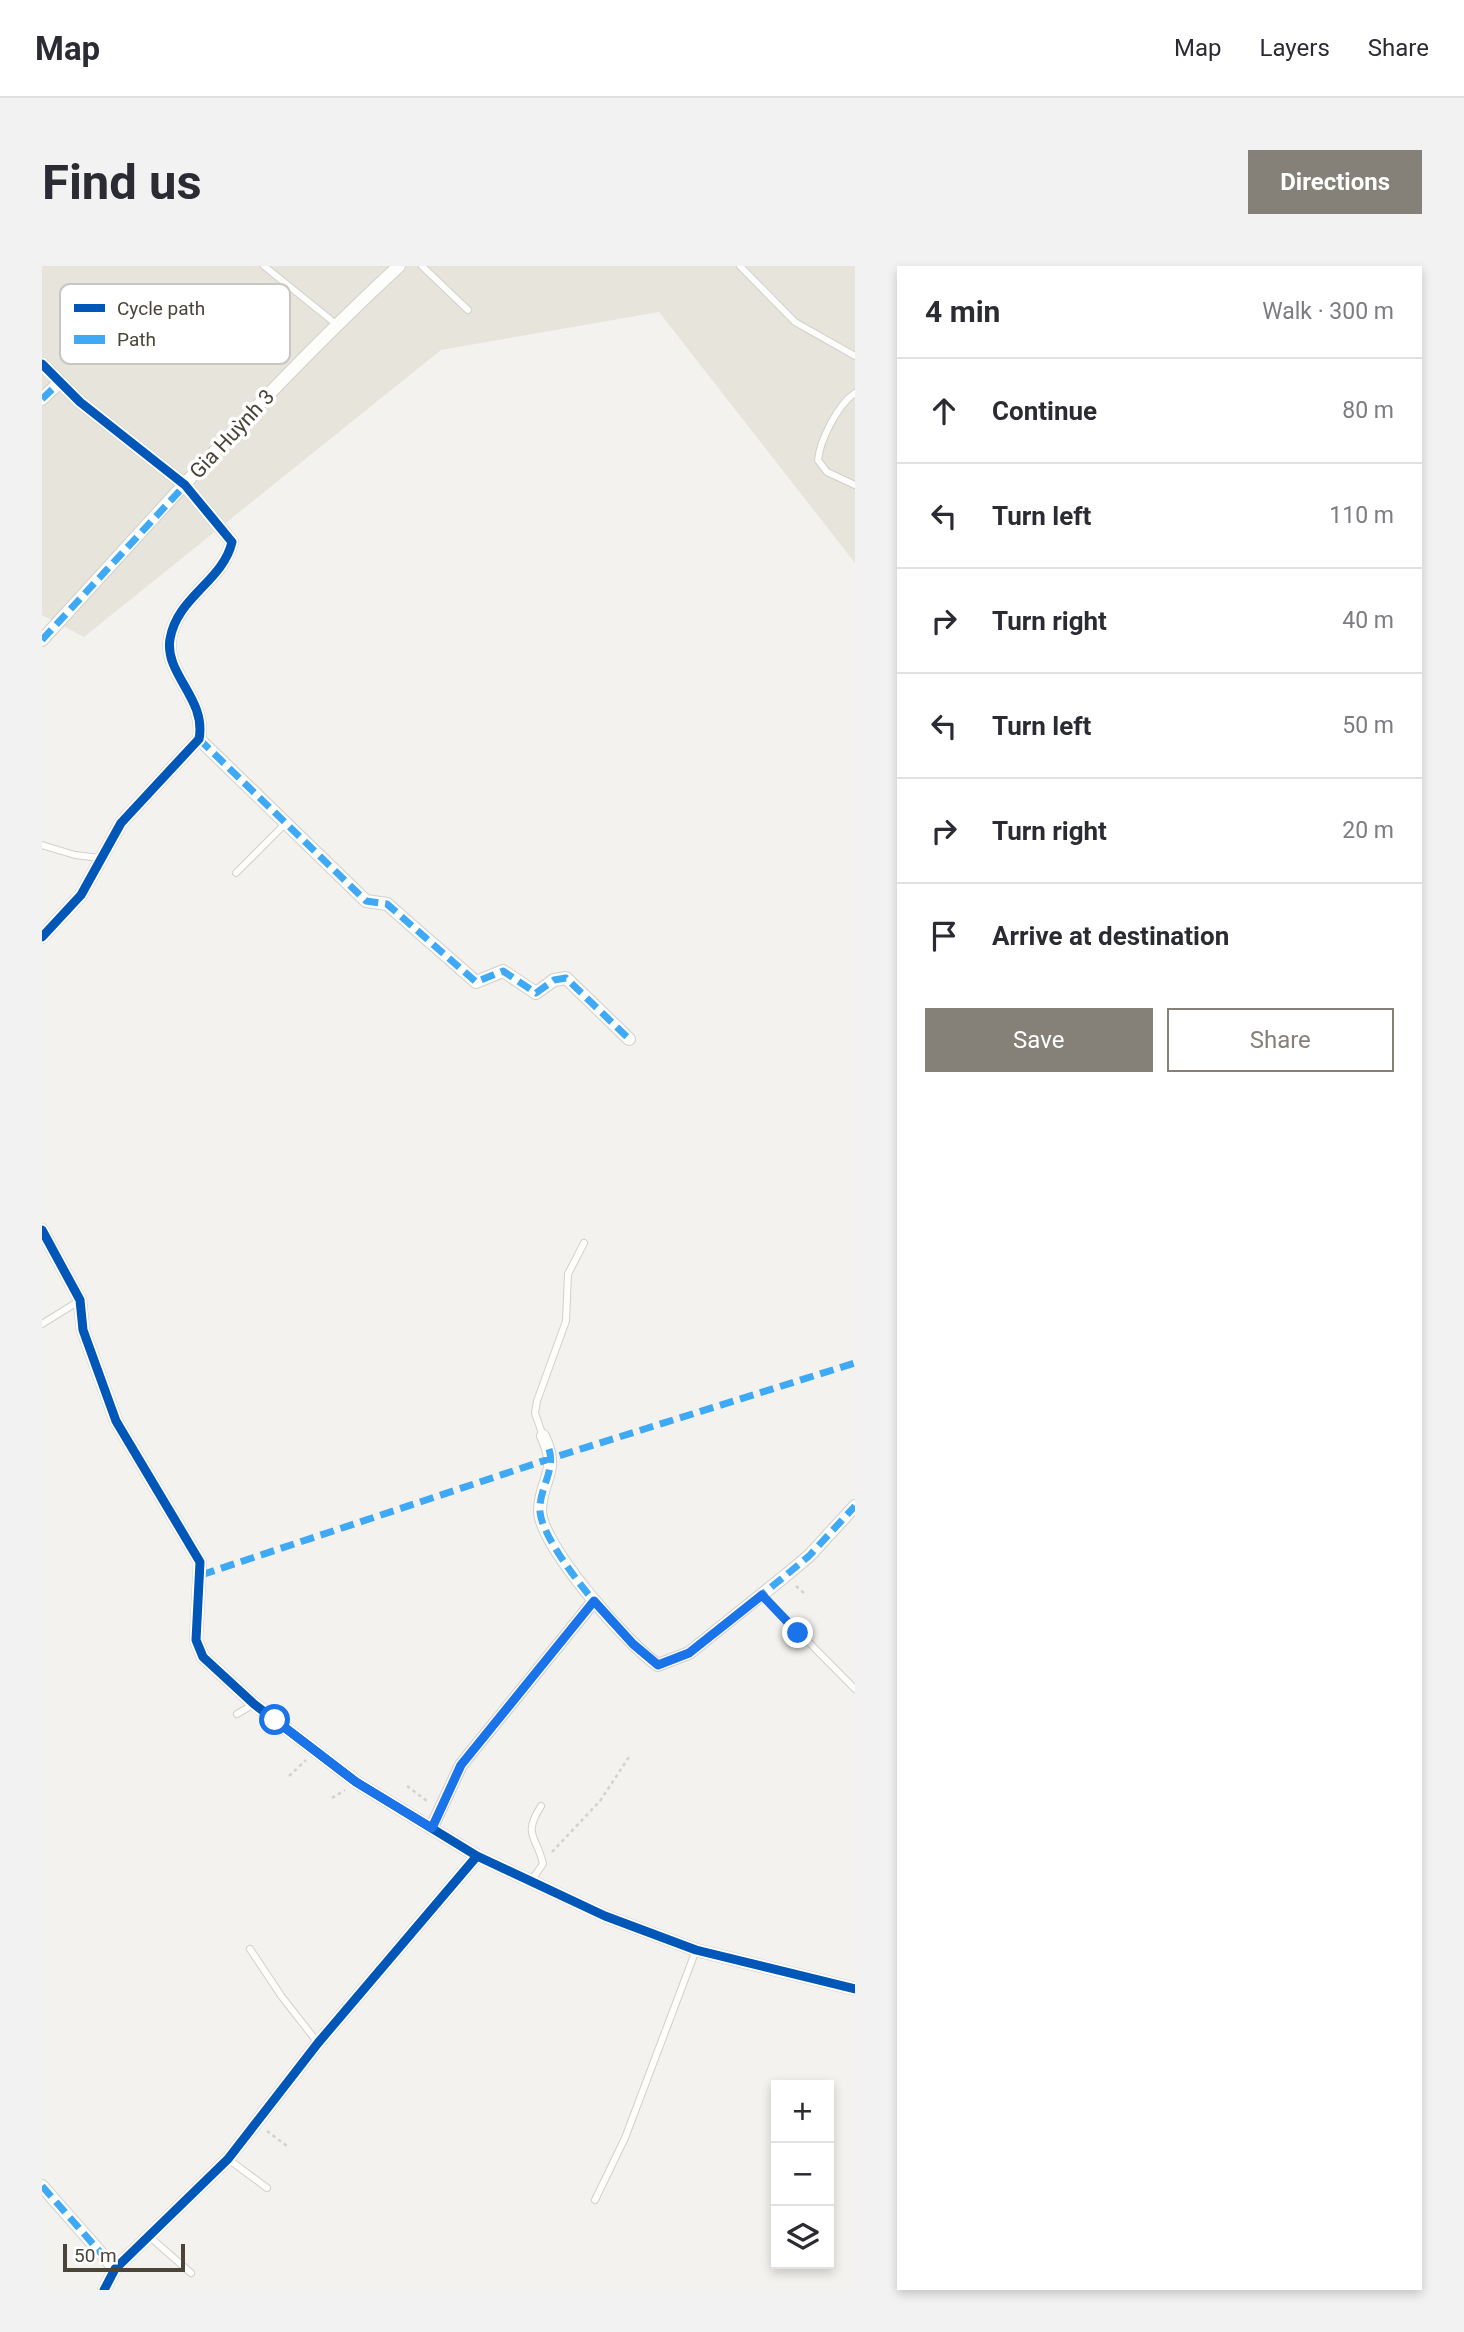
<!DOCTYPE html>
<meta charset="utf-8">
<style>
body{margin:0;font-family:Roboto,sans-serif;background:#f2f2f3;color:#2b2b33}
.controls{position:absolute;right:21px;bottom:21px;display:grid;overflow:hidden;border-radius:0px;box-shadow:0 4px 10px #0003}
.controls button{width:63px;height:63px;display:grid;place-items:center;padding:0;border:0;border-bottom:2px solid #e1e1e2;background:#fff;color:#2b2b33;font:35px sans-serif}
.scale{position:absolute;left:21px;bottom:18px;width:122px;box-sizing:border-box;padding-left:7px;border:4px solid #4b4439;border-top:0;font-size:19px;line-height:24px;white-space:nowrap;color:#4b4439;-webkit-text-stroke:5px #fff;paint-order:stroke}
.stop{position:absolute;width:21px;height:21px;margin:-16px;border:5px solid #1a73e8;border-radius:50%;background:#fff}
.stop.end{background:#1a73e8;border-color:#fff;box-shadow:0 2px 7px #0008}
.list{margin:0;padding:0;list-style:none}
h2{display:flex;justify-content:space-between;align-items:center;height:91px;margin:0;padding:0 28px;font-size:30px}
h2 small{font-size:23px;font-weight:400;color:#7c7c81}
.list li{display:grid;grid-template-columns:46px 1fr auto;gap:21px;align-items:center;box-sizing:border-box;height:105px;padding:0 28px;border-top:2px solid #e1e1e2}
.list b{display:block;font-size:26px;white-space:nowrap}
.list em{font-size:23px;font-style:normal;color:#7c7c81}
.actions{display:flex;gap:14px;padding:21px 28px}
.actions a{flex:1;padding:16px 0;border:2px solid #868178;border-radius:0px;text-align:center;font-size:24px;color:#868178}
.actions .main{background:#868178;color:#fff}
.icon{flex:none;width:38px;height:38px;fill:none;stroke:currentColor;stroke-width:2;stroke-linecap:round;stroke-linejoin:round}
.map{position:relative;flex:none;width:813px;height:2024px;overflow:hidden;border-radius:0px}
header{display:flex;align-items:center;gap:42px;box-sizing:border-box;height:98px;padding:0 35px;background:#fff;border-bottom:2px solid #e1e1e2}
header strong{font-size:33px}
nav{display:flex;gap:38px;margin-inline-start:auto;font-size:24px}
.intro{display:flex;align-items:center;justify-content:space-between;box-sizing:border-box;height:168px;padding:0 42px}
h1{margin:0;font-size:49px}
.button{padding:18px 32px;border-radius:0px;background:#868178;color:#fff;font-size:24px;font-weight:700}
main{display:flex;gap:42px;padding:0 42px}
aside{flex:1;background:#fff;border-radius:0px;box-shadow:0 4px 10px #0003}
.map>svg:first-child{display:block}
</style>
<header>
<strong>Map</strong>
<nav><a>Map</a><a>Layers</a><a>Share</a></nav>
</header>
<div class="intro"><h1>Find us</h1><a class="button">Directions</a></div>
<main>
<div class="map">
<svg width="813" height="2024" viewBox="0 0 813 2024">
<rect width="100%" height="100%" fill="#f4f2ee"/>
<path fill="#e7e4dc" d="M0 0H813V297L617 46 399 84 42 371 0 349Z"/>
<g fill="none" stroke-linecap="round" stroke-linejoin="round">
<g stroke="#d2d0cb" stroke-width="8">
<path id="lane" d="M222 0 294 58
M380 0 426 44
M698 0 753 56 813 90
M813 127C796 138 778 174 776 194L785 206 813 219
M0 579 33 589 58 592
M194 607 244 557
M0 1058 37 1035
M501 1170 493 1147 495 1135 524 1055 526 1008 542 977
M720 1329 813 1423
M195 1448 212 1438
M489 1615 501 1598C495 1570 480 1570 499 1540
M208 1683 240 1731 276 1777
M186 1893 225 1922
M553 1934 583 1872 654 1684
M109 1972 149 2007"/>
</g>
<g stroke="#d2d0cb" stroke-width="14">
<path id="street" d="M0 98 38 136 143 219 190 276C181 315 135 331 128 373 122 408 165 433 157 473L79 557 39 629 0 671
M0 133 18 116
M0 374C117 247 230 117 357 0
M157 473 324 635 345 638 434 716 461 705 494 727 512 714 524 712 587 773
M0 964 38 1034 41 1064 74 1155 158 1296 154 1374 161 1391 212 1438 314 1516 435 1590 563 1650 654 1684 813 1723
M501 1170C518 1206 500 1210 498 1243 496 1277 587 1380 616 1399L647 1387 743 1310 767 1290 813 1240
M390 1561 419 1499 552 1335
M0 1920 73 2003
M62 2024 73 2003 186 1893 276 1777 435 1590"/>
</g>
<path stroke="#d3d2cc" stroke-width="2.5" stroke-dasharray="3.5 3.5" stroke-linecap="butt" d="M216 73 248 86
M754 1320 762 1327
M247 1510 264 1494
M365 1520 385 1535
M290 1532 303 1524
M510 1586 558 1535 587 1491
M225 1865 245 1880"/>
<use href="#lane" stroke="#fdfdfc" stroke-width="6"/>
<use href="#street" stroke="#fdfdfc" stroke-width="12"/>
<path stroke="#3fa9f5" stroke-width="7" stroke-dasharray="14 7" stroke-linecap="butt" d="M0 133 18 116
M0 374 143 219
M157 473 324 635 345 638 434 716 461 705 494 727 512 714 524 712 587 773
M507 1183C514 1205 496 1224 498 1246 501 1282 585 1379 616 1399L647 1387 743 1310 767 1290 813 1240
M159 1309 510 1192 813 1097
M390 1561 419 1499 552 1335
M0 1920 73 2003"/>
<g stroke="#fff" stroke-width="13">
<path id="cycleway" d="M0 98 38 136 143 219 190 276C181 315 135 331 128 373 122 408 165 433 157 473L79 557 39 629 0 671
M0 964 38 1034 41 1064 74 1155 158 1296 154 1374 161 1391 212 1438 314 1516 435 1590 563 1650 654 1684 813 1723
M62 2024 73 2003 186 1893 276 1777 435 1590"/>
</g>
<use href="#cycleway" stroke="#0057b8" stroke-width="9"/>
</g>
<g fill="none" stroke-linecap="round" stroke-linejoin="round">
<path stroke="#1a73e8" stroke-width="9" d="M233 1454 314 1516 390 1562 419 1499 552 1335 591 1378 616 1399 647 1387 720 1329 756 1367"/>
</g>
<g text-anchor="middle" stroke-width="7" stroke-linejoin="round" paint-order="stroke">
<g font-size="21" fill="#4b4439" stroke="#fff">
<text transform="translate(190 168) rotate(-47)" y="7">Gia Huỳnh 3</text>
</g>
</g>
<rect x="18" y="18" width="230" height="80" rx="10" fill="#fff" stroke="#c9c7c4" stroke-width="2"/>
<rect x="32" y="38" width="31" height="8" fill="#0057b8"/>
<rect x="32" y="69" width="31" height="9" fill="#3fa9f5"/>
<g font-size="19" fill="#4b4439">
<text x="75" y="49">Cycle path</text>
<text x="75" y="80">Path</text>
</g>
</svg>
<div class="controls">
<button>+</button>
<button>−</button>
<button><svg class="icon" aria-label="layers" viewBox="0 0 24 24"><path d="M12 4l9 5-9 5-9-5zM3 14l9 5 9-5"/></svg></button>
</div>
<div class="scale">50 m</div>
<div class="stop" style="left:233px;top:1454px"></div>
<div class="stop end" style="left:756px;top:1367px"></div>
</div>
<aside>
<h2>4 min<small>Walk · 300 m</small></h2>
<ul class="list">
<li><svg class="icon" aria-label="ahead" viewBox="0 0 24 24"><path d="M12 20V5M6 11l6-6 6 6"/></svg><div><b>Continue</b></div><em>80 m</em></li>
<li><svg class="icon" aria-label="left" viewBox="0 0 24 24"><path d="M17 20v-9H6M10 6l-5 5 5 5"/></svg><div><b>Turn left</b></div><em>110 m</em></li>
<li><svg class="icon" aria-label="right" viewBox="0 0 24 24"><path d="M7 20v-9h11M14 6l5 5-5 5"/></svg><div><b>Turn right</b></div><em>40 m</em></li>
<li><svg class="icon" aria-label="left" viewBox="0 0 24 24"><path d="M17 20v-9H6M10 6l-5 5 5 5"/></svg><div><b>Turn left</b></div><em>50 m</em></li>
<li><svg class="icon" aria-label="right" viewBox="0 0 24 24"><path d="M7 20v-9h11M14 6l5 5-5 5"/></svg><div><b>Turn right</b></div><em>20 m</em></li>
<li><svg class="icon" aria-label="arrive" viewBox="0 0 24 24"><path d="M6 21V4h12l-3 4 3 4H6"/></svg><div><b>Arrive at destination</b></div></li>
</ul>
<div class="actions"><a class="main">Save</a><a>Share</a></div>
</aside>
</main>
